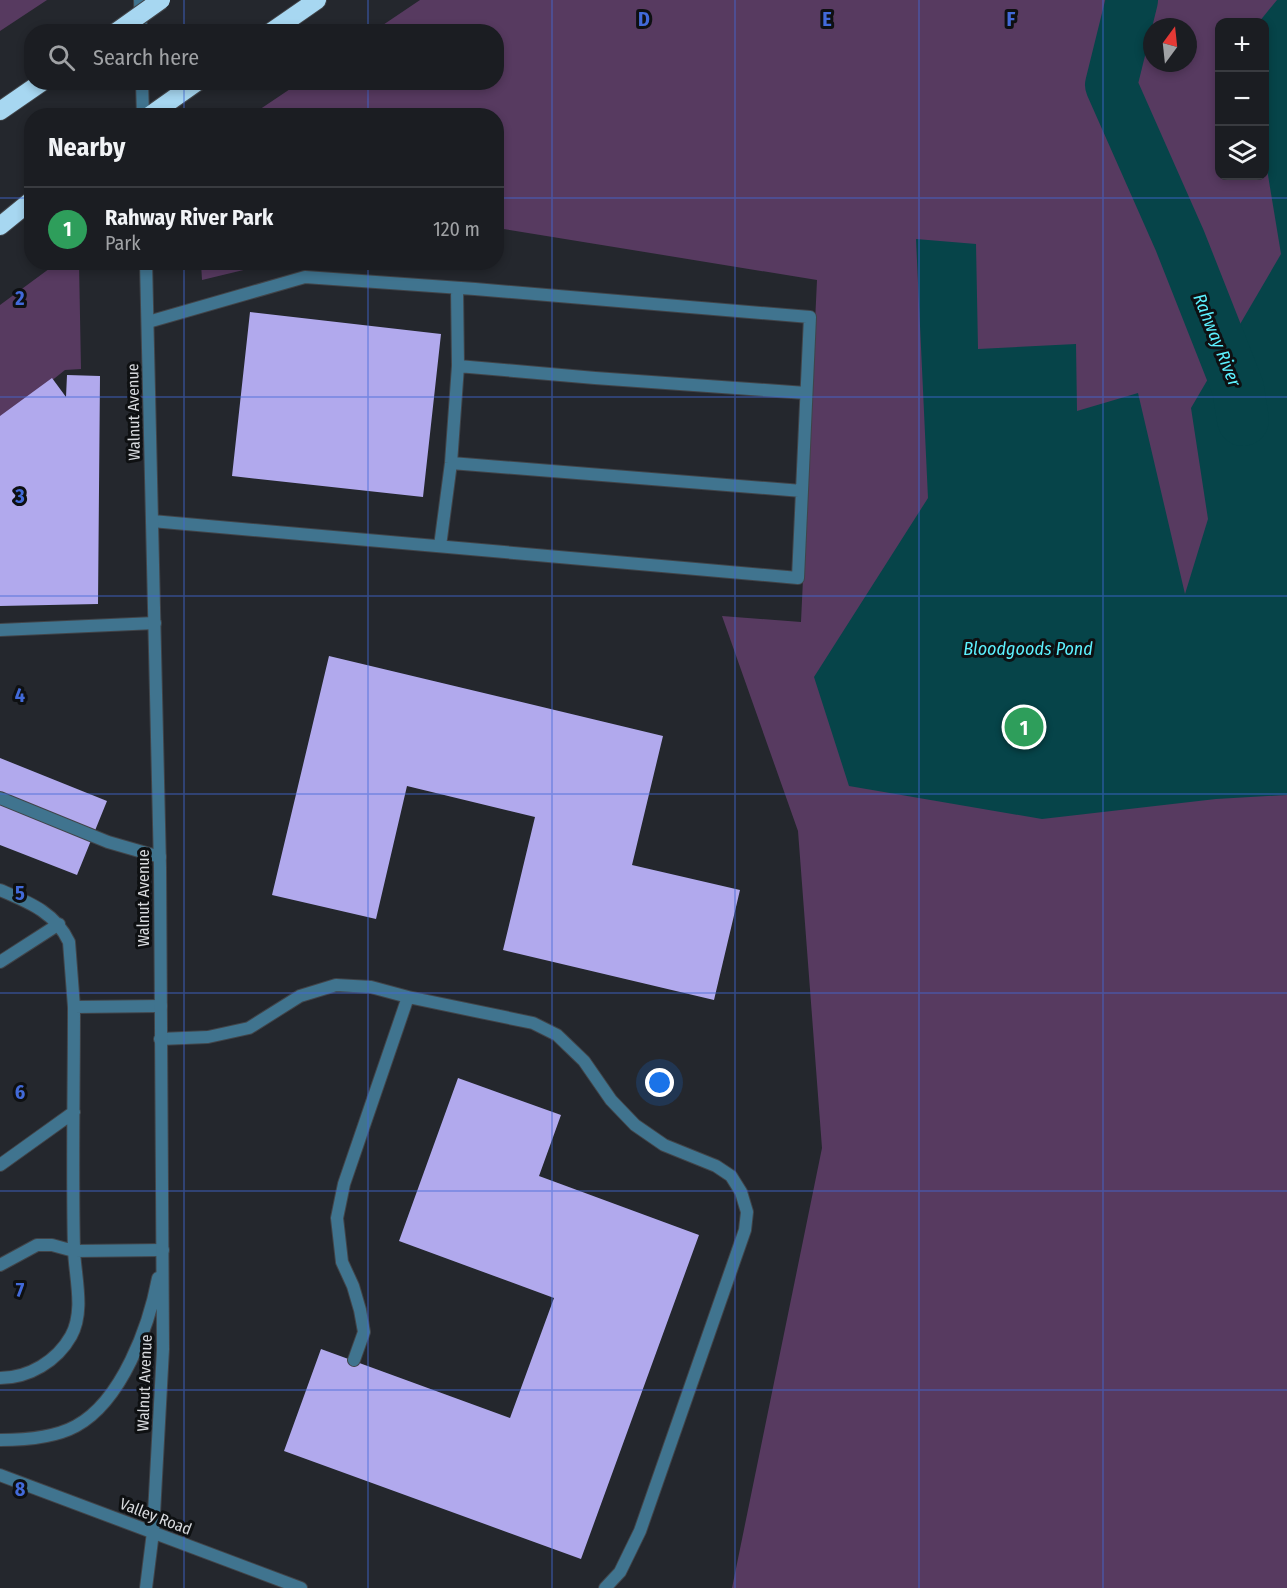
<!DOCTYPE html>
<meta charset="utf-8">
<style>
body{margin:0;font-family:"Fira Sans Condensed",sans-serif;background:#24262a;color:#f1f3f6}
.controls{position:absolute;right:18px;top:18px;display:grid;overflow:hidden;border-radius:12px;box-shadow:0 3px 9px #0003}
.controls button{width:54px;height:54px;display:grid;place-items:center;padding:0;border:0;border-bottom:2px solid #393b40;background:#1b1d22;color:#f1f3f6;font:30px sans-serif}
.compass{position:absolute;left:1143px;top:18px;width:54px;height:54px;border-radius:50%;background:#1b1d22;box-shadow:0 3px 9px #0003;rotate:15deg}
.you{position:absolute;left:660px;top:1083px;width:21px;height:21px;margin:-15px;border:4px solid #fff;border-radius:50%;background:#1a73e8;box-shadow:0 0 0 9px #1a73e833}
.badge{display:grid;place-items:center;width:39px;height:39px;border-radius:50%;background:#d93025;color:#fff;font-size:20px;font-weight:700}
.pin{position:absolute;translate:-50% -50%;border:3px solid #fff;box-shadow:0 2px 6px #0006}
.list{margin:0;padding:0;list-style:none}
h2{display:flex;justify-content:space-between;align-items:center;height:78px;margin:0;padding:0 24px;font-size:26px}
h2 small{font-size:20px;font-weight:400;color:#a0a2a5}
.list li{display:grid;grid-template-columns:39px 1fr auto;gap:18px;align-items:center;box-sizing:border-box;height:84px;padding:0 24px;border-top:2px solid #393b40}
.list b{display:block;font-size:22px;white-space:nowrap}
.list p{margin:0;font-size:20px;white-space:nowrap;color:#a0a2a5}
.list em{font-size:20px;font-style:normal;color:#a0a2a5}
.icon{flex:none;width:33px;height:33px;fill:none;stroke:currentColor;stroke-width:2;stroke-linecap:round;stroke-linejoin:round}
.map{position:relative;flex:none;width:1287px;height:1588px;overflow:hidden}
.search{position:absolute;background:#1b1d22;box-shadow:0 3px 9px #0003;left:24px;top:24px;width:480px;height:66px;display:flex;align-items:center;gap:15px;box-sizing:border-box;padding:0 21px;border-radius:24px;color:#a0a2a5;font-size:22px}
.panel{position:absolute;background:#1b1d22;box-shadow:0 3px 9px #0003;left:24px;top:108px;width:480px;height:162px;border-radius:24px}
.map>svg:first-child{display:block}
</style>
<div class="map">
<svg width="1287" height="1588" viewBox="0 0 1287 1588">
<rect width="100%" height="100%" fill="#24272d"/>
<path fill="#573a60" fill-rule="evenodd" d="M0 0H47L0 31Z
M420 0H1287V1588H732L822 1148 798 831 722 616 801 622 817 280 497 228 496 116H250L299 83 496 82V32L374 31ZM1220 22H1264V176H1220ZM1152 27H1188V63H1152Z
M57 263H79L81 369 65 370 0 422V305Z
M201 263V262L273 263 202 280Z"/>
<path fill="#064449" d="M1277 0H1287V795L1216 799 1042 819 849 786 814 677 928 498 916 239 976 244 978 349 1076 344 1077 411 1138 393 1185 594 1208 519 1191 408 1281 254 1265 157 1264 22H1259Z"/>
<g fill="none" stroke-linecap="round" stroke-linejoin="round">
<path stroke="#064449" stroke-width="52" d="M1132 0 1111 85 1180 241 1238 388 1243 420"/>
</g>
<path fill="#b1a9ed" d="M250 312 441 334 423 497 232 476Z
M67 375 100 376 98 604 0 606V416L52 378 66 397Z
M329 656 663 736 632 865 740 890 714 1000 503 950 535 817 407 786 376 919 272 895Z
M0 758 107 801 77 875 0 845Z
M458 1078 561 1115 539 1176 699 1235 581 1559 284 1451 321 1349 510 1418 554 1298 399 1241Z"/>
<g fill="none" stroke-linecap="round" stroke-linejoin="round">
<g stroke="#414449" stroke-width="14">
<path id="service" d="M148 322 305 277 475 289 810 317 798 578 152 521
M458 366 595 378 806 393
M451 463 802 491
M440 546 451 463 458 366 457 288
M0 630 155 623
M0 798 108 842 160 857
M0 890C28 902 55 912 69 942L74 1007 161 1006
M0 962 59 924
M160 1039 208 1037 249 1028 300 996 336 985 371 987 408 997 533 1023 557 1035 584 1061 611 1100 635 1125 664 1145 716 1166 731 1176 741 1192 747 1212 745 1230 640 1531 620 1572 605 1588
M0 1165 74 1112
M0 1265 37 1245H52L74 1251 163 1250
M354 1360 364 1332 360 1310 353 1286 342 1262 337 1218 344 1184 408 997
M0 1378C29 1378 57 1361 71 1336 85 1311 75 1277 74 1250 72 1169 74 1088 74 1007"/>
</g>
<g stroke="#414449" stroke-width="14">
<path id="tertiary" d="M140 0 141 32
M142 82 143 116
M0 1440C25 1440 54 1438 76 1426 122 1401 149 1326 158 1278
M0 1475 301 1588
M146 1588 153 1532 163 1349 160 867 146 262"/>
</g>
<g stroke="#414449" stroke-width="20">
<path id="motorway" d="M271 32 317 0
M0 111 42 82
M149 116 197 82
M0 226 32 200"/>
</g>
<use href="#service" stroke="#40748f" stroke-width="12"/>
<use href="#tertiary" stroke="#40748f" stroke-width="12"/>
<use href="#motorway" stroke="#a7d7f1" stroke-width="18"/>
<g stroke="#414449" stroke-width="20" stroke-linecap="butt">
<path id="motorway-bridge" d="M116 32 161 0"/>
</g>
<use href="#motorway-bridge" stroke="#a7d7f1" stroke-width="18"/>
</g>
<path fill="none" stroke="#426ad9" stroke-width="1.5" stroke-opacity="0.55" d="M184 0V32M368 0V32M552 0V1588M735 0V1588M919 0V1588M1103 0V1588M184 82V116M368 82V116M0 198H32M496 198H1287M184 262V1588M368 262V1588M0 397H1287M0 596H1287M0 794H1287M0 993H1287M0 1191H1287M0 1390H1287"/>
<g text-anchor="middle" stroke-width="6" stroke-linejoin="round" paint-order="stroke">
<g font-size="16" fill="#d8dade" stroke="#0e1012">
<text transform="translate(133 412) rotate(-91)" y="6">Walnut Avenue</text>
<text transform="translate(143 898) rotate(-90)" y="6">Walnut Avenue</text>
<text transform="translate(144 1383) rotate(-88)" y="6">Walnut Avenue</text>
<text transform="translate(156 1516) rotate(21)" y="6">Valley Road</text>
</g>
<g font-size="18" font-style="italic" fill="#5cf1fe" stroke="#0e1012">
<text transform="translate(1217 340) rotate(68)" y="6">Rahway River</text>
<text x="1028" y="655">Bloodgoods Pond</text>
</g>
</g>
<g font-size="20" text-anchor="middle" font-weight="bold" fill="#426ad9" stroke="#0e1012" stroke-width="6" stroke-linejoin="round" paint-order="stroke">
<text x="644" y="26">D</text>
<text x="827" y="26">E</text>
<text x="1011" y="26">F</text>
<text x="20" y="305">2</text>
<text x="20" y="503">3</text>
<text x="20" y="702">4</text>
<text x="20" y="900">5</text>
<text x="20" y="1099">6</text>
<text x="20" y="1297">7</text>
<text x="20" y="1496">8</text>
</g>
</svg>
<div class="controls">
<button>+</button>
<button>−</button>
<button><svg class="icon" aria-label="layers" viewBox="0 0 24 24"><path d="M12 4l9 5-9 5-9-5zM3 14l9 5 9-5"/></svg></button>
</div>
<svg class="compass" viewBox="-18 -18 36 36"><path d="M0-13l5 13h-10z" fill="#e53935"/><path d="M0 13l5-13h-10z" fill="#a0a2a5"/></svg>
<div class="you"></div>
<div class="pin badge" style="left:1024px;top:727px;background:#2e9e5b">1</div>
<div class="search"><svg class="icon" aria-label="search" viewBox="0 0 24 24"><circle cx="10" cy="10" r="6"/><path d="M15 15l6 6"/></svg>Search here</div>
<section class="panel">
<h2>Nearby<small></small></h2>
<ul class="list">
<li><span class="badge" style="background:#2e9e5b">1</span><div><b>Rahway River Park</b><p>Park</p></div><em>120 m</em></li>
</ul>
</section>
</div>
